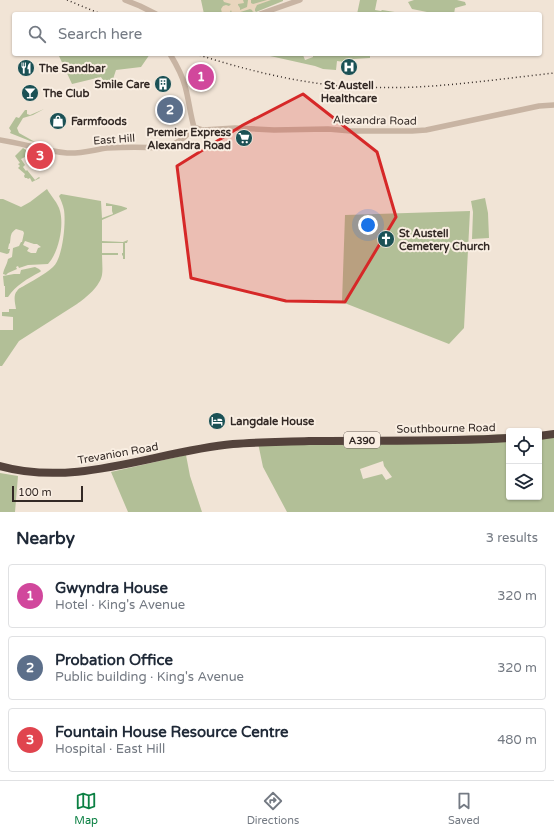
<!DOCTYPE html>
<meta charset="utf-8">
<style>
body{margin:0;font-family:"Varela Round",sans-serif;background:#f2f2f3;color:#1f2937}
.controls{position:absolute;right:12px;bottom:12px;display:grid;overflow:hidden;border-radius:4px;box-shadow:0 1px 3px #0004}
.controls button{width:36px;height:36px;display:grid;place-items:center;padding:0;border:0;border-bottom:1px solid #e0e1e3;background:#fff;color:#1f2937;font:20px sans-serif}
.scale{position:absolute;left:12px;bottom:10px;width:71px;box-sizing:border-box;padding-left:4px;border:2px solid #332925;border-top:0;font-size:11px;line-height:14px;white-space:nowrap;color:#332925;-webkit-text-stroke:3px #f9eee2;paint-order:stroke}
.you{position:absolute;left:368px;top:225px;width:14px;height:14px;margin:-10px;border:3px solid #fff;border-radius:50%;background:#1a73e8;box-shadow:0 0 0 6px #1a73e833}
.badge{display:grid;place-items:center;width:26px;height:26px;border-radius:50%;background:#0b8043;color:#fff;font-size:13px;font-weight:700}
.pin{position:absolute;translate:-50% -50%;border:2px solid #fff;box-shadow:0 1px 4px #0006}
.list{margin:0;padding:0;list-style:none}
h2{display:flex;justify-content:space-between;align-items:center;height:52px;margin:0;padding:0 16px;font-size:17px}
h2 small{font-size:13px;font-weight:400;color:#747a83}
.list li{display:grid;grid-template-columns:26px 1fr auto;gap:12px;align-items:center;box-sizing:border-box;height:64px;margin:0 8px 8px;padding:0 8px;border:1px solid #e0e1e3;border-radius:4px}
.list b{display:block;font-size:15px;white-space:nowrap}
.list p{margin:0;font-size:13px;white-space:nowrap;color:#747a83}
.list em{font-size:13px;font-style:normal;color:#747a83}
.icon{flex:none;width:22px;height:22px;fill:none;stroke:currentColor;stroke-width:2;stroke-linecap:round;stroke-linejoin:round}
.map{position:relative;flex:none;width:554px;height:512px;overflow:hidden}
.search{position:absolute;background:#fff;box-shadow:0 1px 3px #0004;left:12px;right:12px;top:12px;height:44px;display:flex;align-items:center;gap:10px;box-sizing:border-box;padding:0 14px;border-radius:4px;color:#747a83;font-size:15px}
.sheet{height:268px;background:#fff}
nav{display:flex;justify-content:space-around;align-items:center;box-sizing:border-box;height:56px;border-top:1px solid #e0e1e3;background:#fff;font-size:11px;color:#747a83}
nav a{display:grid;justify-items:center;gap:2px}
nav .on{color:#0b8043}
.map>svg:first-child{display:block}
</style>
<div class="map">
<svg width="554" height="512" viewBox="0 0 554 512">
<rect width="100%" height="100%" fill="#f1e4d6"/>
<path fill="#b2bf97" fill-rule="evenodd" d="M201 0H283V1L256 12 255 11 253 12 252 14H204Z
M360 0H377L375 10 381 11 382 10 401 13 400 14H357Z
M414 0H457L465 2 466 5 455 8 454 14H437L412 9 408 2Z
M61 54H150L141 67 116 70 112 82 105 84 101 77 72 84 59 56Z
M261 54H304L303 55 305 60 313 57V55L315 54H370V58L353 59 351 63 337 61 336 70 323 69 315 66Z
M44 109 33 115 23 118 17 128 19 133 35 142 30 141 10 133 11 131 9 128 16 117 19 118 25 110H27V114L30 115Z
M23 148 26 150 30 158 28 160 25 157 21 159 25 165 23 167 26 171 27 170 35 180 39 177 40 178 32 182 30 178 28 179 27 178H25L24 176 25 174 18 168 20 166 18 164 20 163 15 156Z
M47 189C51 196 58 203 60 211 64 226 59 252 48 264L28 265 19 268 18 266 16 267 17 269 8 273 6 275 3 274C4 268 7 265 8 259L12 257 13 248 19 246 21 242H22L24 233 23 231 16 229C10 233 11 236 10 243L9 244 8 249H10L9 253 7 254 0 252V199H3L21 207 30 202ZM25 241 34 244H37L41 247 38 248 36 253H31L27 251 29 248 23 245Z
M61 194 101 201 102 218 113 214 112 211V206H106V203L121 206 127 208V209L102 220V241L123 242 128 240 127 243H125V259H123V256L122 255V253H123V243H102V253H118V255H102C102 262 103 269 102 275 100 286 86 298 77 304L19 341 2 366H0V330H13V317L2 316V312H9V309H16C15 303 13 295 17 291 19 288 20 288 22 287 32 281 44 275 53 267 63 258 66 223 64 210 63 205 61 200 59 196Z
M485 198 488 213 489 238 472 239 473 212 471 201Z
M470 211 464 328 449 344 342 302 345 215Z
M35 267 39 269 41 271 40 272C27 279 16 285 8 297H5V286H4L3 276 14 274H20L21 270Z
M509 434V497H539V434H554V512H287L263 467 258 443 378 440ZM383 461 384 466 392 477 386 480 382 474 363 479 360 469Z
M186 455 190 476 202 512H128L111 472Z
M0 473 18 476 15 512H0Z"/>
<path fill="#e9d5bd" d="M223 0H243L244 3 238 4V5L240 8V10L247 7 248 0H251V3L253 4 267 0H271L257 5 255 9V11L253 12 252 10 250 9 234 14H230L232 13 231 10 229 14H224L222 13 221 9 223 6 226 5 229 6 231 4 224 2Z"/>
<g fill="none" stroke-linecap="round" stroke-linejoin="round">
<path stroke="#c8b4a3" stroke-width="5.5" d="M125 0 140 6 156 14
M260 14 300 0
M170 54C176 64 182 74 185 86 189 100 190 114 194 127
M194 127 203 130 235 128 274 130 328 129 351 131H412L426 130 539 106 554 105
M0 140C22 143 44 151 67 153 80 154 93 150 107 148 125 147 144 147 162 148 175 145 186 138 194 127"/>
<path stroke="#54433c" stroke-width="8" d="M539 436 554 434
M0 466C78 488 156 451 233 444 258 442 284 442 309 441 376 440 442 442 509 438"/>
<path stroke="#332925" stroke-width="1.5" stroke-dasharray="1 3" stroke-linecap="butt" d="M67 0 101 14
M196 54C245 70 302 84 354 87 384 88 415 88 445 85 481 82 518 77 554 73"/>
</g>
<path fill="#d62828" fill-opacity="0.2" stroke="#d62828" stroke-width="3" stroke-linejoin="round" d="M303 94 377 152 396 217 345 302 286 301 191 278 177 166 243 125Z"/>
<defs>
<g id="hospital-disc" transform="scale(0.9)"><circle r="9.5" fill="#1b5155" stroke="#f9eee2"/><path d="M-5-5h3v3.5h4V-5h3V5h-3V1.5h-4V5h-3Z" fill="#fff"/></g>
<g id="restaurant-disc" transform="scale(0.9)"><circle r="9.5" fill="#1b5155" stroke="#f9eee2"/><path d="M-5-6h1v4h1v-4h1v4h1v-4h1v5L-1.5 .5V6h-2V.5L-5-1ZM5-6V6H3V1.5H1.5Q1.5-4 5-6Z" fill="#fff"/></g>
<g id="building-disc" transform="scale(0.9)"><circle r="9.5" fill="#1b5155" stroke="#f9eee2"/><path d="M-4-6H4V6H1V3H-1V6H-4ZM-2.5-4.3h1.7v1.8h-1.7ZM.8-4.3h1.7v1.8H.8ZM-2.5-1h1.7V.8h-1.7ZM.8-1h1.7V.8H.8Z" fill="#fff"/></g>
<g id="bar-disc" transform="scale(0.9)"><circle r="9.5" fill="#1b5155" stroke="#f9eee2"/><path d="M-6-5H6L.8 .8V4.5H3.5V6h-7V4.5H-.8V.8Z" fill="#fff"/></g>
<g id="shop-disc" transform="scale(0.9)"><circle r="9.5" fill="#1b5155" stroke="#f9eee2"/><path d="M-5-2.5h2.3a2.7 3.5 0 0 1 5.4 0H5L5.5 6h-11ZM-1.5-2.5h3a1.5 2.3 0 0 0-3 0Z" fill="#fff"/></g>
<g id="supermarket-disc" transform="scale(0.9)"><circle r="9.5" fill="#1b5155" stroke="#f9eee2"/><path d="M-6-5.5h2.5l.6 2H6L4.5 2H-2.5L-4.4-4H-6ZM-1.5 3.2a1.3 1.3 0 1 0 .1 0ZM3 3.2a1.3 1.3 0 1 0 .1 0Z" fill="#fff"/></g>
<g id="church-disc" transform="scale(0.9)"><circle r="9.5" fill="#1b5155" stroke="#f9eee2"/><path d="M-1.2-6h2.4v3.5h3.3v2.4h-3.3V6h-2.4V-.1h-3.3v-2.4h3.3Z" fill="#fff"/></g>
<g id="hotel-disc" transform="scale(0.9)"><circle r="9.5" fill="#1b5155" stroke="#f9eee2"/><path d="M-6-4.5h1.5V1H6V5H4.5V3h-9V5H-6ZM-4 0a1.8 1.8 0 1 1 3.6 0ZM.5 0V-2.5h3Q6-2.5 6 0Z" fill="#fff"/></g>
</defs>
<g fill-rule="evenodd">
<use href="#hospital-disc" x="349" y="67"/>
<use href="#restaurant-disc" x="26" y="68"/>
<use href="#building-disc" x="163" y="84"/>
<use href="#bar-disc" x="30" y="93"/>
<use href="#shop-disc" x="58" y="121"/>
<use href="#supermarket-disc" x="244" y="138"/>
<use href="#church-disc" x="386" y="239"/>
<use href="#hotel-disc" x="217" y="421"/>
</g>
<g text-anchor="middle" stroke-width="4" stroke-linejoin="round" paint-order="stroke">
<rect fill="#f9eee2" stroke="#6e645e" stroke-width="1" x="344" y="432" width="36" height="16" rx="3"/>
<g font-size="10" font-weight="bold" fill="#332925">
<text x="362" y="444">A390</text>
</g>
<g font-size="11" font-weight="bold" fill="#332925" stroke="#f9eee2" text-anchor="start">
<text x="39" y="72">The Sandbar</text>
<text x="150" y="88" text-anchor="end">Smile Care</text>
<text x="349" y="89" text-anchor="middle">St Austell<tspan x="349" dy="13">Healthcare</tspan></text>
<text x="43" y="97">The Club</text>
<text x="71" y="125">Farmfoods</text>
<text x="231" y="136" text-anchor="end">Premier Express<tspan x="231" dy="13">Alexandra Road</tspan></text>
<text x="399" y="237">St Austell<tspan x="399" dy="13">Cemetery Church</tspan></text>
<text x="230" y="425">Langdale House</text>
</g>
<g font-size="11" fill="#332925" stroke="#f9eee2">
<text transform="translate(375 120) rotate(1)" y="4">Alexandra Road</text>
<text transform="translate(114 139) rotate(-4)" y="4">East Hill</text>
<text transform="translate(446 428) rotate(-1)" y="4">Southbourne Road</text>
<text transform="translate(118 453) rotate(-10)" y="4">Trevanion Road</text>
</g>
</g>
</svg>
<div class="controls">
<button><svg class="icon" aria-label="locate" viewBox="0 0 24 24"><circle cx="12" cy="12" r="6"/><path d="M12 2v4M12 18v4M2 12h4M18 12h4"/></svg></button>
<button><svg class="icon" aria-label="layers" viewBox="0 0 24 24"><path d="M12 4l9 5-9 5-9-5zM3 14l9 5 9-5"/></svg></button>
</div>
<div class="scale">100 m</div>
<div class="you"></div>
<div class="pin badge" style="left:201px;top:77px;background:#d1479c">1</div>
<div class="pin badge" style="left:170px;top:110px;background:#5c6f8a">2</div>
<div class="pin badge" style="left:40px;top:156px;background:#e0444e">3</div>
<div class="search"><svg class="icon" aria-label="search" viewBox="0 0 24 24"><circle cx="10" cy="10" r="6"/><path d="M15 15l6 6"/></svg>Search here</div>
</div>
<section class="sheet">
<h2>Nearby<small>3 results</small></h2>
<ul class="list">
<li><span class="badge" style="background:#d1479c">1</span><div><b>Gwyndra House</b><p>Hotel · King's Avenue</p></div><em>320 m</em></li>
<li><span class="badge" style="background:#5c6f8a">2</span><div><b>Probation Office</b><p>Public building · King's Avenue</p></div><em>320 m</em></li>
<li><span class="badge" style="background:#e0444e">3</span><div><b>Fountain House Resource Centre</b><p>Hospital · East Hill</p></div><em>480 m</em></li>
</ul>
</section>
<nav>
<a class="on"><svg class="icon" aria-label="map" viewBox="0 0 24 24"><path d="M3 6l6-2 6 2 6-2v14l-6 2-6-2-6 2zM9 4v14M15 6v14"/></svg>Map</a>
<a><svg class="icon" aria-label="directions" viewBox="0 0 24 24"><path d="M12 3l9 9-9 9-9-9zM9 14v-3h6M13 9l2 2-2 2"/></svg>Directions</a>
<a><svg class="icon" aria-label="saved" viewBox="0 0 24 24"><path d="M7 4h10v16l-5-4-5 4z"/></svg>Saved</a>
</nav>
